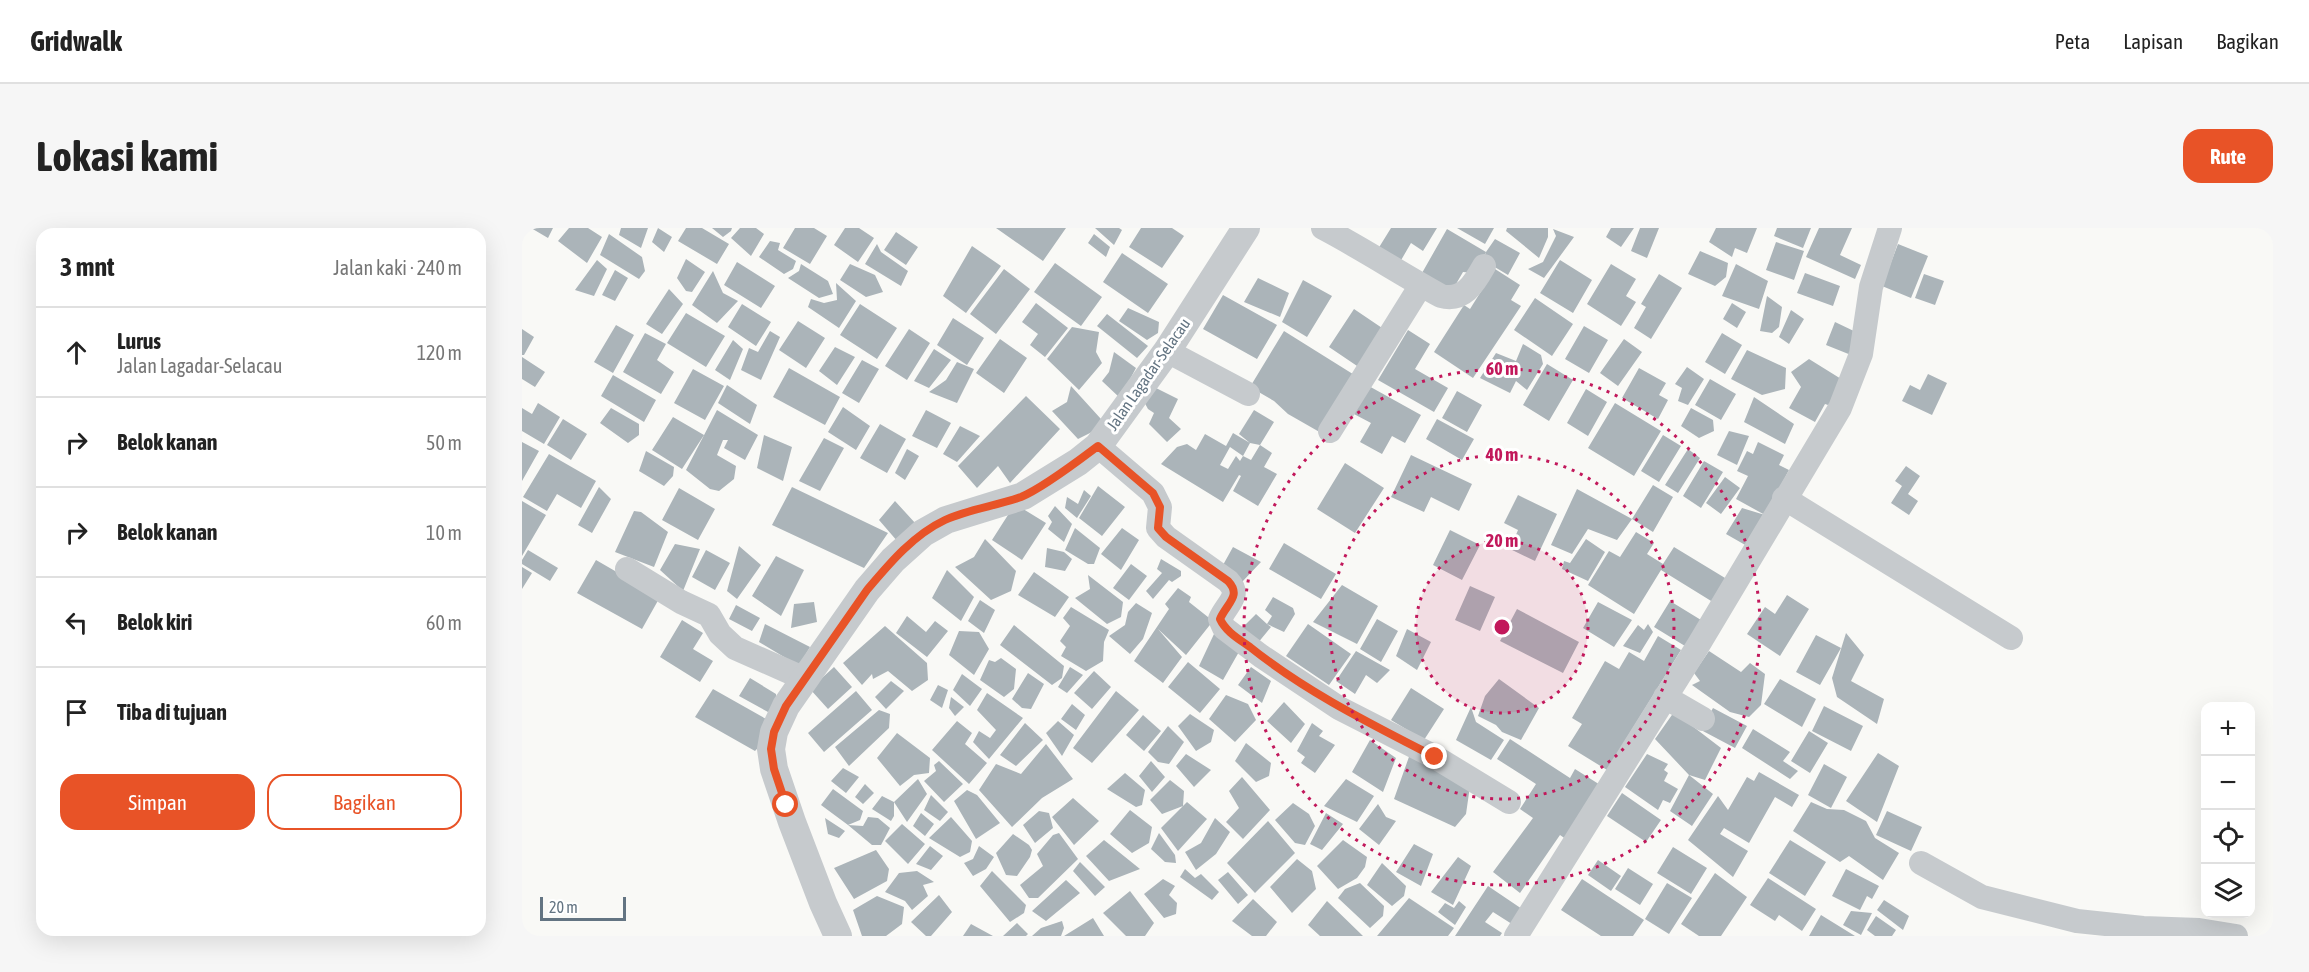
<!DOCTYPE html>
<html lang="id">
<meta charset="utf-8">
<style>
body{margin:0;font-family:"Asap Condensed",sans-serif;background:#f6f6f6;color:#222}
.controls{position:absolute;right:18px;bottom:18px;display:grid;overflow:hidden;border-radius:12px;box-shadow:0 6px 24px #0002}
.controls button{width:54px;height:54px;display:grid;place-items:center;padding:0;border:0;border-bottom:2px solid #e0e0e0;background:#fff;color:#222;font:30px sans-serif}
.scale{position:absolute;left:18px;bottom:15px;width:86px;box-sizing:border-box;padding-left:6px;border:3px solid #637482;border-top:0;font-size:16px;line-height:21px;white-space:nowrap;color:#637482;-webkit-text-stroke:4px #fff;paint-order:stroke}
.stop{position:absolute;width:18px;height:18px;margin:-14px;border:4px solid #e85327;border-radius:50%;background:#fff}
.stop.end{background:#e85327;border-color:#fff;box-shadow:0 2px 6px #0008}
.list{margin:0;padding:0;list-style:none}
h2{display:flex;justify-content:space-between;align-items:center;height:78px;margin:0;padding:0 24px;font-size:26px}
h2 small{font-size:20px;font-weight:400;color:#767676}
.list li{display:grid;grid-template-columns:39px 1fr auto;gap:18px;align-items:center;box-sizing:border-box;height:90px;padding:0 24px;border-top:2px solid #e0e0e0}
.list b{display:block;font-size:22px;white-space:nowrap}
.list p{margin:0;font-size:20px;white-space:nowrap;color:#767676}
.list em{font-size:20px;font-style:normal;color:#767676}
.actions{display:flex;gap:12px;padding:18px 24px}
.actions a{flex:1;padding:14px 0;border:2px solid #e85327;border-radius:18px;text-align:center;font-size:21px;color:#e85327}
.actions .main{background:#e85327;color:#fff}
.icon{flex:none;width:33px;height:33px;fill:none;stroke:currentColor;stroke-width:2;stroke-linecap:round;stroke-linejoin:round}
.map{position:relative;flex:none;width:1751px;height:708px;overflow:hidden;border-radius:18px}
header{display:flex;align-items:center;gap:36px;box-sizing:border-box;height:84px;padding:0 30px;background:#fff;border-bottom:2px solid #e0e0e0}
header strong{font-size:28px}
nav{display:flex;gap:33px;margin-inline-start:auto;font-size:21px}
.intro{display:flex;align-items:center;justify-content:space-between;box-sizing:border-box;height:144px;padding:0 36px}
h1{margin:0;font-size:42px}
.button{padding:15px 27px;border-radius:18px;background:#e85327;color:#fff;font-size:21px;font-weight:700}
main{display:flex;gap:36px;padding:0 36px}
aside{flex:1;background:#fff;border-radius:18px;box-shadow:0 6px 24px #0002}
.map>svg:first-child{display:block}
</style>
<header>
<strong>Gridwalk</strong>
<nav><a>Peta</a><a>Lapisan</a><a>Bagikan</a></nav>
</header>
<div class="intro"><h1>Lokasi kami</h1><a class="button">Rute</a></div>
<main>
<aside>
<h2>3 mnt<small>Jalan kaki · 240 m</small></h2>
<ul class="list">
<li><svg class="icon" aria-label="ahead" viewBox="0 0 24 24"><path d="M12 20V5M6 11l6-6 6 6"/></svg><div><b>Lurus</b><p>Jalan Lagadar-Selacau</p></div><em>120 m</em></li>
<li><svg class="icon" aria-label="right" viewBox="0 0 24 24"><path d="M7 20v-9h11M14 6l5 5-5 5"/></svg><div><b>Belok kanan</b></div><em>50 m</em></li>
<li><svg class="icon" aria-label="right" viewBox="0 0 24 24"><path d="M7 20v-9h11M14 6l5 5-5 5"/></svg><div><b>Belok kanan</b></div><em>10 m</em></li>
<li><svg class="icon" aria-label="left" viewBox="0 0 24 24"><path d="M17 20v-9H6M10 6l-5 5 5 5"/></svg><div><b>Belok kiri</b></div><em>60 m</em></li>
<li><svg class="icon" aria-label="arrive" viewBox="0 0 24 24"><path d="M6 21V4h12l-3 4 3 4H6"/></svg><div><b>Tiba di tujuan</b></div></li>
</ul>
<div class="actions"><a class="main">Simpan</a><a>Bagikan</a></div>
</aside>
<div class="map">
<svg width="1751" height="708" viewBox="0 0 1751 708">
<rect width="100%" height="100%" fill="#f9f9f6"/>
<path fill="#abb4b9" d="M9 0H31L26 10Z
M47 0H66L80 9 65 35 36 13Z
M99 0H126L119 20 97 7Z
M136 0 150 9 142 24 130 14Z
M164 0H180L207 16 195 36 156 13Z
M190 0H210L209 3 201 9Z
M218 0H234L242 6 229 28 209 10Z
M273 0H292L305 8 288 36 261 20Z
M323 0H337L352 10 336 34 312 17Z
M474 0H544L521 33Z
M573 0H597L600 2 592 17Z
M619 0H650L662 8 640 40 607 19Z
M869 0H915L901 23 889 15 878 34 856 21Z
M935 0H972L963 16Z
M985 0H1026V9L1017 30 984 3Z
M1089 0H1112L1099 19 1084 9Z
M1118 0H1137L1125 30 1109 23Z
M1194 0H1235L1225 25 1213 20 1210 29 1187 14Z
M1255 0H1289L1281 20 1252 8Z
M1297 0H1330L1318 27 1339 37 1333 51 1284 29Z
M925 1 964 24 973 11 998 25 986 47 961 32 964 24 952 45 941 44 930 63 900 45Z
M1031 1 1052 9 1022 50 1006 41 1021 34 1034 8Z
M374 4 396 19 384 37 362 22Z
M87 6 120 29 123 43 117 51 78 27Z
M572 6 588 19 584 29 566 15Z
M248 13 258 15 256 22 274 33 271 41 262 46 237 29Z
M1254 14 1282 23 1272 52 1244 42Z
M355 16 359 24 386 43 379 58 343 36Z
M1376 16 1406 28 1389 70 1360 58Z
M450 18 479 38 444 85 421 68Z
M1178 23 1206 35 1204 49 1193 58 1166 46Z
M600 25 646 56 626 85 581 54Z
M164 31 183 44 170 64 164 63 155 50Z
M75 32 85 41 72 68 53 62Z
M1038 32 1070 52 1051 85 1018 65Z
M215 34 253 58 239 80 202 57Z
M533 35 580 69 559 98 512 64Z
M279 36 306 53 311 66 297 70 266 50 277 43Z
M328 36 353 47 361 64 344 69 318 52Z
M1089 36 1114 51 1104 68 1114 74 1099 98 1065 76Z
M1214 36 1246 53 1237 81 1200 68Z
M482 41 508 61 474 106 448 86Z
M973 41 998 57 989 72 999 78 951 150 912 124 942 77 948 81Z
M93 42 106 50 93 73 80 67Z
M191 43 201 65 216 73 195 95 170 77Z
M1283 45 1318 58 1311 78 1275 65Z
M1137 46 1160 60 1129 111 1112 100 1124 79 1119 76Z
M1402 46 1422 53 1413 77 1393 70Z
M736 50 767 65 758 89 722 74Z
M781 52 810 68 785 109 760 94Z
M314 55 334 73 317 100 286 79 289 71 302 75 315 72Z
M147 61 161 76 140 106 124 96Z
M701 67 755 97 735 131 681 101Z
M1245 68 1260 79 1257 99 1250 105 1238 103Z
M1013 70 1051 96 1030 128 992 102Z
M514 75 546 100 523 129 508 117 516 106 500 94Z
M1210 75 1224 84 1215 100 1201 91Z
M220 76 249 94 234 118 206 99Z
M338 76 375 100 355 131 318 107Z
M606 80 637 94 636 105 625 112 597 93Z
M832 81 866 104 841 142 807 119Z
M1269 82 1282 91 1267 116 1257 109Z
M164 85 203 108 184 139 145 115Z
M585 86 626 118 615 130 575 98Z
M431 90 462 110 445 137 415 117Z
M276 93 303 110 284 140 257 122Z
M1313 94 1336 105 1329 127 1304 117Z
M94 97 112 107 91 145 72 134Z
M1062 98 1086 112 1067 145 1043 131Z
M550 99 577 104 574 124 580 135 557 162 525 131Z
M0 101 12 109 2 127H0Z
M387 101 408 115 385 152 363 138Z
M886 102 908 116 893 141 926 160 912 184 856 152Z
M248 103 258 109 239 152 219 142 227 120 236 124Z
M762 103 834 148 801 206 766 186 752 173 728 159Z
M123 105 144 116 135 132 152 144 139 166 101 144Z
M1200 105 1220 117 1203 146 1183 134Z
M478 111 505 130 482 165 454 145Z
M1102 111 1120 124 1096 158 1078 145Z
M211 112 221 121 208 152 193 142Z
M1001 116 1019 127 1021 136 1005 162 994 153 988 165 958 150 974 125 994 133Z
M313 119 333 129 315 157 297 143Z
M412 121 429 132 407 160 392 153Z
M1225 122 1264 140 1263 161 1240 167 1209 151Z
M592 124 614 140 598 170 580 153 587 144Z
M0 129 23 144 13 159 0 151Z
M1287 131 1324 154 1309 178 1303 176 1293 194 1267 180 1279 159 1269 144Z
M340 132 357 141 337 175 320 165Z
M435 134 452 141 435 175 407 164 424 152Z
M1025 136 1051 152 1027 193 1001 177Z
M1165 139 1182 151 1166 177 1156 173 1160 160 1153 156Z
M267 140 318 169 303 197 251 169Z
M1117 140 1144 155 1137 167 1146 172 1136 191 1100 170Z
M171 141 202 158 183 192 152 175Z
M1406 146 1425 155 1410 187 1380 173 1388 157 1398 162Z
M91 147 134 172 122 194 79 168Z
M1188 151 1214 166 1199 192 1173 177Z
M205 157 235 177 228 196 196 175Z
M845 157 899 187 883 215 870 208 860 226 838 214 849 195 830 185Z
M549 158 579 191 576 201 556 211 530 183 545 174Z
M632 159 656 171 647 190 659 201 645 214 627 196 632 185 626 181 620 170Z
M1064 161 1085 174 1066 208 1045 195Z
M935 163 960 177 945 204 920 190Z
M504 168 538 201 488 255 476 238 455 260 436 238Z
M1232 169 1272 196 1263 216 1222 194Z
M16 175 38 189 22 216 0 203V180L10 186Z
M1093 175 1139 203 1112 248 1066 220Z
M321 179 348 198 334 222 306 204Z
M89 180 117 196V207L106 215 78 195Z
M1169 180 1191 192 1192 203 1177 210 1159 198Z
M195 182 236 207 223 232 202 220 206 212H201L195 227 214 238 212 251 197 263 188 261 164 242Z
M404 182 429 195 415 220 390 208Z
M732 182 752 194 738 217 728 215 717 206Z
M151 189 182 207 160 241 130 222Z
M41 191 65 206 49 232 25 217Z
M915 191 952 211 940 232 904 211Z
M358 196 384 211 365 245 338 230Z
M438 198 458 208 435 234 421 226Z
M1207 203 1227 208 1215 237 1195 227Z
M711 205 728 215 721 228 708 219 698 237 706 241 714 228 718 233 721 228 729 232 738 217 750 225 742 239 755 246 736 278 711 263 719 248 717 247 701 274 639 236 655 219 665 216 674 222 683 206 704 218Z
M242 207 270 219 261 253 235 240Z
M1141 207 1159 218 1137 254 1119 243Z
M302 210 322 220 298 263 277 253Z
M0 214 17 223 0 253Z
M1236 214 1262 227 1257 237 1267 242 1243 287 1214 271 1226 248 1215 243 1225 223 1231 226Z
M385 221 397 228 383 252 373 245Z
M1166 221 1178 230 1156 265 1143 257Z
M124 223 152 239 151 248 142 258 117 243Z
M27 226 74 253 59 280 35 266 25 283 1 269Z
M889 227 950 256 937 283 909 269 902 284 869 269Z
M1182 233 1201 244 1179 280 1161 268Z
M823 235 862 260 833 305 795 281Z
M1384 238 1398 248 1386 266 1396 273 1387 287 1369 275 1380 258 1373 253Z
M1203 249 1218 260 1199 286 1184 275Z
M1131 257 1151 269 1131 304 1110 291Z
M576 258 603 279 580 308 557 290Z
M77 259 89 271 70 305 56 297Z
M270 259 366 305 342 340 250 297Z
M157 260 193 281 176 312 140 292Z
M1055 261 1110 291 1095 312 1066 301 1050 326 1029 317Z
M562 262 569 268 555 290 543 280 545 269 556 276Z
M996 267 1035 286 1013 333 988 321 996 302 982 295Z
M0 273 24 287 0 328Z
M373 273 394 296 376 314 357 292Z
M493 276 524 295 500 332 470 312Z
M533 278 550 296 542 314 526 301 530 294 526 288Z
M1220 280 1243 287 1225 318 1204 306Z
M112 283 119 284 146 304 132 339 93 324Z
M553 300 578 320 572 336H566L543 322Z
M600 300 617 312 599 342 579 326Z
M928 302 958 317 940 352 911 337Z
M1114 304 1132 315 1125 326 1141 336 1152 319 1208 353 1194 376 1139 342 1112 386 1066 357 1087 323 1098 329Z
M463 311 494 343 489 363 469 372 433 339 452 329Z
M1064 311 1083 324 1066 353 1040 341 1042 333 1048 335Z
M762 315 814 346 799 371 747 341Z
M153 316 178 321 161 363 138 342Z
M217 318 239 337 215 371 205 363Z
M711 319 739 334 720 354 701 337Z
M525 320 542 324 550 331 543 343 523 339Z
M6 322 36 340 28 353 0 336V332Z
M184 322 208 335 193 362 170 349Z
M254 328 282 342 259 388 230 368Z
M639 331 659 343V348L650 354 647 352 631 371 624 363 640 345 635 341Z
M74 332 138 369 120 401 55 365Z
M609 336 625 348 607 372 591 360Z
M0 339 10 345 0 361Z
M425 342 452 369 439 393 410 370Z
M512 344 547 369 533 389 496 367Z
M566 347 601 374 599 389 585 396 553 370 568 361Z
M820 357 856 378 835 416 791 394Z
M948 358 973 369 958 403 933 392Z
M656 360 669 369 667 374 691 393 664 427 636 401 660 429 641 455 612 433 647 381 643 376Z
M1265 367 1287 381 1258 428 1225 406 1243 379 1253 386Z
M751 369 771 380 773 386 762 404 745 396 749 399 735 416 719 401 734 386 745 396 750 388 743 382Z
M458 372 473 382 462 405 446 393Z
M1148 373 1179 392 1163 418 1132 399Z
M292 374 295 394 269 400 272 376Z
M1076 374 1110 392 1092 419 1061 400Z
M614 375 630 385 621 411 608 426 587 408 603 397 606 384Z
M214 377 238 390 230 403 207 391Z
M549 379 587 402 582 414 581 433 564 443 539 428 544 419 538 413 548 398 541 390Z
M995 381 1057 414 1041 445 978 413Z
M385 388 404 404 413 393 426 403 405 429 374 405Z
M855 391 876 403 859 434 838 421Z
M160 392 181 405 171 421 191 433 178 454 138 429Z
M243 396 288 419 277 438 237 414Z
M786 396 829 426 807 457 764 428Z
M1126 396 1131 404 1118 425 1101 418 1116 397 1122 402Z
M492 397 542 438 540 450 530 457 478 417Z
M363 398 405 435 406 452 390 463 366 443 351 451 350 446 340 457 321 435Z
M885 401 909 414 895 442 874 428Z
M437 403 457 404 467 421 452 447 427 427Z
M1324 405 1342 427 1329 453 1362 471 1355 496 1315 469 1310 450Z
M692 406 718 422 701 452 677 438Z
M1294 407 1319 420 1298 457 1274 444Z
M1136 408 1159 422 1085 542 1046 518 1060 496 1050 490 1083 433 1097 441 1107 424 1122 433Z
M834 423 868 442 855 455 844 447 833 466 814 453Z
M1187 423 1219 444 1228 435 1243 446 1239 477 1227 489 1208 484 1170 457 1178 453 1172 445Z
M479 430 494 441 492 461 482 469 458 452 467 432 473 434Z
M666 434 698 461 678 485 646 459Z
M312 439 330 459 306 481 288 461Z
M548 439 561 447 545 465 536 459Z
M729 439 749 453 740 475 716 457Z
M572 443 589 459 570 481 552 465Z
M506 445 522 456 509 481 500 480 490 471Z
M440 446 460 461 448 478 431 462Z
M228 450 254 466V478L246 484 217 468Z
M977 451 1017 480 999 512 980 504 974 497 956 488 963 468Z
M1258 451 1294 471 1280 499 1242 476Z
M369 453 382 463 364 481 353 469Z
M416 457 426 462 420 480 408 472Z
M889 460 922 481 902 512 869 492Z
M191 461 244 491V511L233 523 173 489Z
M334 463 350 482 302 524 286 505Z
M594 463 617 482 570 535 551 520Z
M465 465 501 490 467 531 451 514 457 503 468 510 474 502 455 482Z
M704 467 726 476 734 492 713 514 687 491Z
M429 469 442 479 433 488 427 480Z
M762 474 783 496 769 515 745 493Z
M550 476 563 487 554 502 539 491Z
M1302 478 1341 498 1329 523 1290 503Z
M949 479 954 494 982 512 969 532 934 512Z
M1191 480 1225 498 1213 520 1179 502Z
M357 482 368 486 367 500 327 538 313 519Z
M1152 484 1199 520 1183 552 1167 547 1191 566 1170 598 1148 583 1167 547 1133 511Z
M668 486 692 502 689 514 674 523 656 498Z
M621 487 639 503 622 523 604 507Z
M435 493 450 505 443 516 465 535 447 556 410 522Z
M536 493 552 507 540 528 524 505Z
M503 495 521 512 494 538 478 527Z
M790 495 801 503 797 508 813 517 793 545 779 535 783 529 775 523Z
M646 498 662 514 647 536 636 534 626 524Z
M1231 501 1268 524 1261 533 1276 543 1268 551 1220 520Z
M1287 503 1306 515 1288 545 1269 533Z
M375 505 408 530 407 545 392 547 378 558 355 530Z
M988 511 1048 550 1053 541 1083 560 1048 614 1038 607 998 665 971 644 1011 590 998 581 1014 556 975 531Z
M848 512 874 530 861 564 830 544Z
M724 515 749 535 747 548 734 554 713 533Z
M524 516 551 551 520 570 490 599 457 562 474 536 499 546Z
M1356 525 1377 538 1355 594 1324 573Z
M664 526 689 542 672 559 654 538Z
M888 526 948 558 944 586 933 599 872 571Z
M1125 526 1146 536 1142 542 1146 545 1142 553 1156 561 1148 575 1141 572 1136 582 1103 559Z
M417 533 441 556 422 574 402 553 414 543 412 537Z
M629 533 643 549 630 564 617 548Z
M1302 536 1325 549 1309 580 1286 567Z
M321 540 337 549 324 565 309 553Z
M1237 544 1277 567 1270 579 1253 569 1227 615 1202 600 1198 606 1226 623 1211 649 1166 612 1196 568 1206 582 1225 549 1232 553Z
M603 545 623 562 620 577 614 579 585 561Z
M720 549 748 582 721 611 704 594 717 580 707 563Z
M396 551 405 566 385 594 372 574Z
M824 551 852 568 835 594 802 578Z
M648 552 662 563 661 578 640 586 628 572Z
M343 556 352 565 341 576 333 569Z
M311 561 341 583 338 592 326 597 299 577Z
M445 562 455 567 478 595 454 611 432 573Z
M1100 565 1139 592 1124 614 1085 588Z
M409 567 426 584 418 593 402 582Z
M360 568 372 574V588L369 593 350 581Z
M551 570 577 593 552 617 530 589Z
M665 574 685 591 656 623 639 600Z
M1289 574 1305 581 1322 582 1344 593 1353 610 1377 625 1361 652 1327 628 1318 634 1271 603Z
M771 575 787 586 793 598 783 617 773 615 753 592Z
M856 576 864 589 874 593 857 617 837 601Z
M608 582 630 599 627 615 610 625 588 606Z
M517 583 527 585 531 600 513 615 501 597Z
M1365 583 1400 599 1389 623 1354 607Z
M399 585 412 596 403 608 391 598Z
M804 585 821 596 800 622 788 616Z
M346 589 356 590 368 600 359 617H350L326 597 341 598Z
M429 589 450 613 448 624 438 629 407 610Z
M303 590 323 603 317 610 306 606Z
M693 590 708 604 694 626 674 642 663 624 679 615Z
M746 593 773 625 733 665 705 635Z
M380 596 403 616 386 636 363 613Z
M537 605 556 631 516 670H507L498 657 521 638 515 626 531 607Z
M637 605 653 627 654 635 643 634 629 621Z
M491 606 507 617 510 622 508 629 495 648 484 647 474 625Z
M582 612 618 641 587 653 564 628Z
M821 612 845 629 843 639 835 650 816 661 795 638Z
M1268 612 1304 634 1283 668 1247 645Z
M892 616 911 626 899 658 874 644Z
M408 618 421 628 409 642 394 636Z
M457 618 472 629 464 641 451 648 442 635 451 631Z
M1151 619 1185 640 1169 666 1135 645Z
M354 622 367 641 365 653 332 671 312 640Z
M936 629 949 638 931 677 909 664Z
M775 631 790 643 794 661 770 685 748 659Z
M1076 632 1099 648 1089 663 1066 647Z
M558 634 583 659 573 668 551 643Z
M860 635 884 658 882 668 870 678 845 657Z
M1106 640 1131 656 1118 677 1093 661Z
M663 641 673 650 679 646 697 664 690 672 658 649Z
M1324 641 1357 658 1350 671 1345 668 1338 682 1310 668Z
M395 643 412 654 401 657 406 668 390 682 383 673 363 664 377 645Z
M470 643 504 677 502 685 488 694 458 658Z
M706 644 726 667 716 676 696 652Z
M1193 645 1225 669 1199 708H1177L1159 696Z
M1246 650 1294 681 1280 703 1257 687 1253 693 1228 677Z
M641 651 653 658 647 667 655 675 654 686 642 690 622 666Z
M1060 651 1122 692 1111 708H1079L1039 682Z
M544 652 558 665 524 693 510 683Z
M838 655 862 678 861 688 848 700 816 670 823 661Z
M1145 655 1170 670 1147 706 1123 691Z
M966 658 1003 683 993 698 971 684 963 694 980 705 978 708H933Z
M608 663 632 695 623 708H604L581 685Z
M417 667 430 684 409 708H404L389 694Z
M355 668 382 679 380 696 364 708H340L331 682Z
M887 670 932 700 926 708H855Z
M731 671 755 694 744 708H730L710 693Z
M1362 672 1387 688 1381 702 1355 682Z
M805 673 841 708H798L786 697Z
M937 673 944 679 933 697 916 684 923 675 932 680Z
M1329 683 1350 685 1339 707 1321 697Z
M1299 687 1333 708H1287Z
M1354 688 1374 702 1370 708H1353L1345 702Z
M571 690 582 708H542Z
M540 693 542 700 539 708H510L519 700Z
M495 695 506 706 504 708H481Z
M449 696 471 708H441Z"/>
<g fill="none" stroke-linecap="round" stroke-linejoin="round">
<path stroke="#c6cacd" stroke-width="24" d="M801 0C841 21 879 46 919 68 941 74 952 56 962 38
M645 123 726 166
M808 203 899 57
M576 218 631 265 638 279 636 300 644 309 706 353C720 368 705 375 698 391L702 400 739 428 817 480 913 529 987 574
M1262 270 1489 410
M105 341 159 374 187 387 198 406 213 420 283 451
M1143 469 1181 491
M1399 635 1460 669 1555 693 1621 700 1677 702 1714 708
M994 708 1177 416 1318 180 1339 126 1349 59 1368 0"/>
<path stroke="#c6cacd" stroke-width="28" d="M316 708 301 675 270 594 252 541 249 521 252 504 264 478 345 362 371 332 401 305 424 292 501 268 556 234 576 218 645 123 724 0"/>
</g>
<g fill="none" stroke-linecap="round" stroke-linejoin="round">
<path stroke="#e85327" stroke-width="8" d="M264 577 252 541 249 521 252 504 264 478 345 362C367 336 391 307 423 292 447 281 474 278 499 269 521 260 556 233 576 218L631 265 638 279 636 300 644 309 706 353C720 368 705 375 698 391 704 404 717 411 728 419 784 464 849 496 913 529"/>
</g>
<circle cx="980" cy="399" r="86" fill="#c2185b" fill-opacity=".12"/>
<g fill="none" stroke="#c2185b" stroke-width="3" stroke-dasharray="3 6">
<circle cx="980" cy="399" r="86"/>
<circle cx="980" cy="399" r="172"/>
<circle cx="980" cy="399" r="258"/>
</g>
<g text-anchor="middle" stroke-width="6" stroke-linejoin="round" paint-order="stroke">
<g font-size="16" fill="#637482" stroke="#fff">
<text transform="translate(626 146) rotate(-55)" y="6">Jalan Lagadar-Selacau</text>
</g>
</g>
<circle cx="980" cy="399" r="9" fill="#c2185b" stroke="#fff" stroke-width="3"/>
<g font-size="18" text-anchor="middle" font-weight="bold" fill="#c2185b" stroke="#fff" stroke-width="6" stroke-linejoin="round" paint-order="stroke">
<text x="980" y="147">60 m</text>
<text x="980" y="233">40 m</text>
<text x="980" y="319">20 m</text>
</g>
</svg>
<div class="controls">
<button>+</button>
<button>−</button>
<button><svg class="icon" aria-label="locate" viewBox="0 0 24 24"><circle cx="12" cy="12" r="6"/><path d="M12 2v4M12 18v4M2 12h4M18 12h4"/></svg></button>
<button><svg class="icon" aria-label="layers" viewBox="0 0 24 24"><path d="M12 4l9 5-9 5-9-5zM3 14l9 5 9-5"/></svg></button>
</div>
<div class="scale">20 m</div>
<div class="stop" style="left:264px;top:577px"></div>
<div class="stop end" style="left:913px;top:529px"></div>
</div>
</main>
